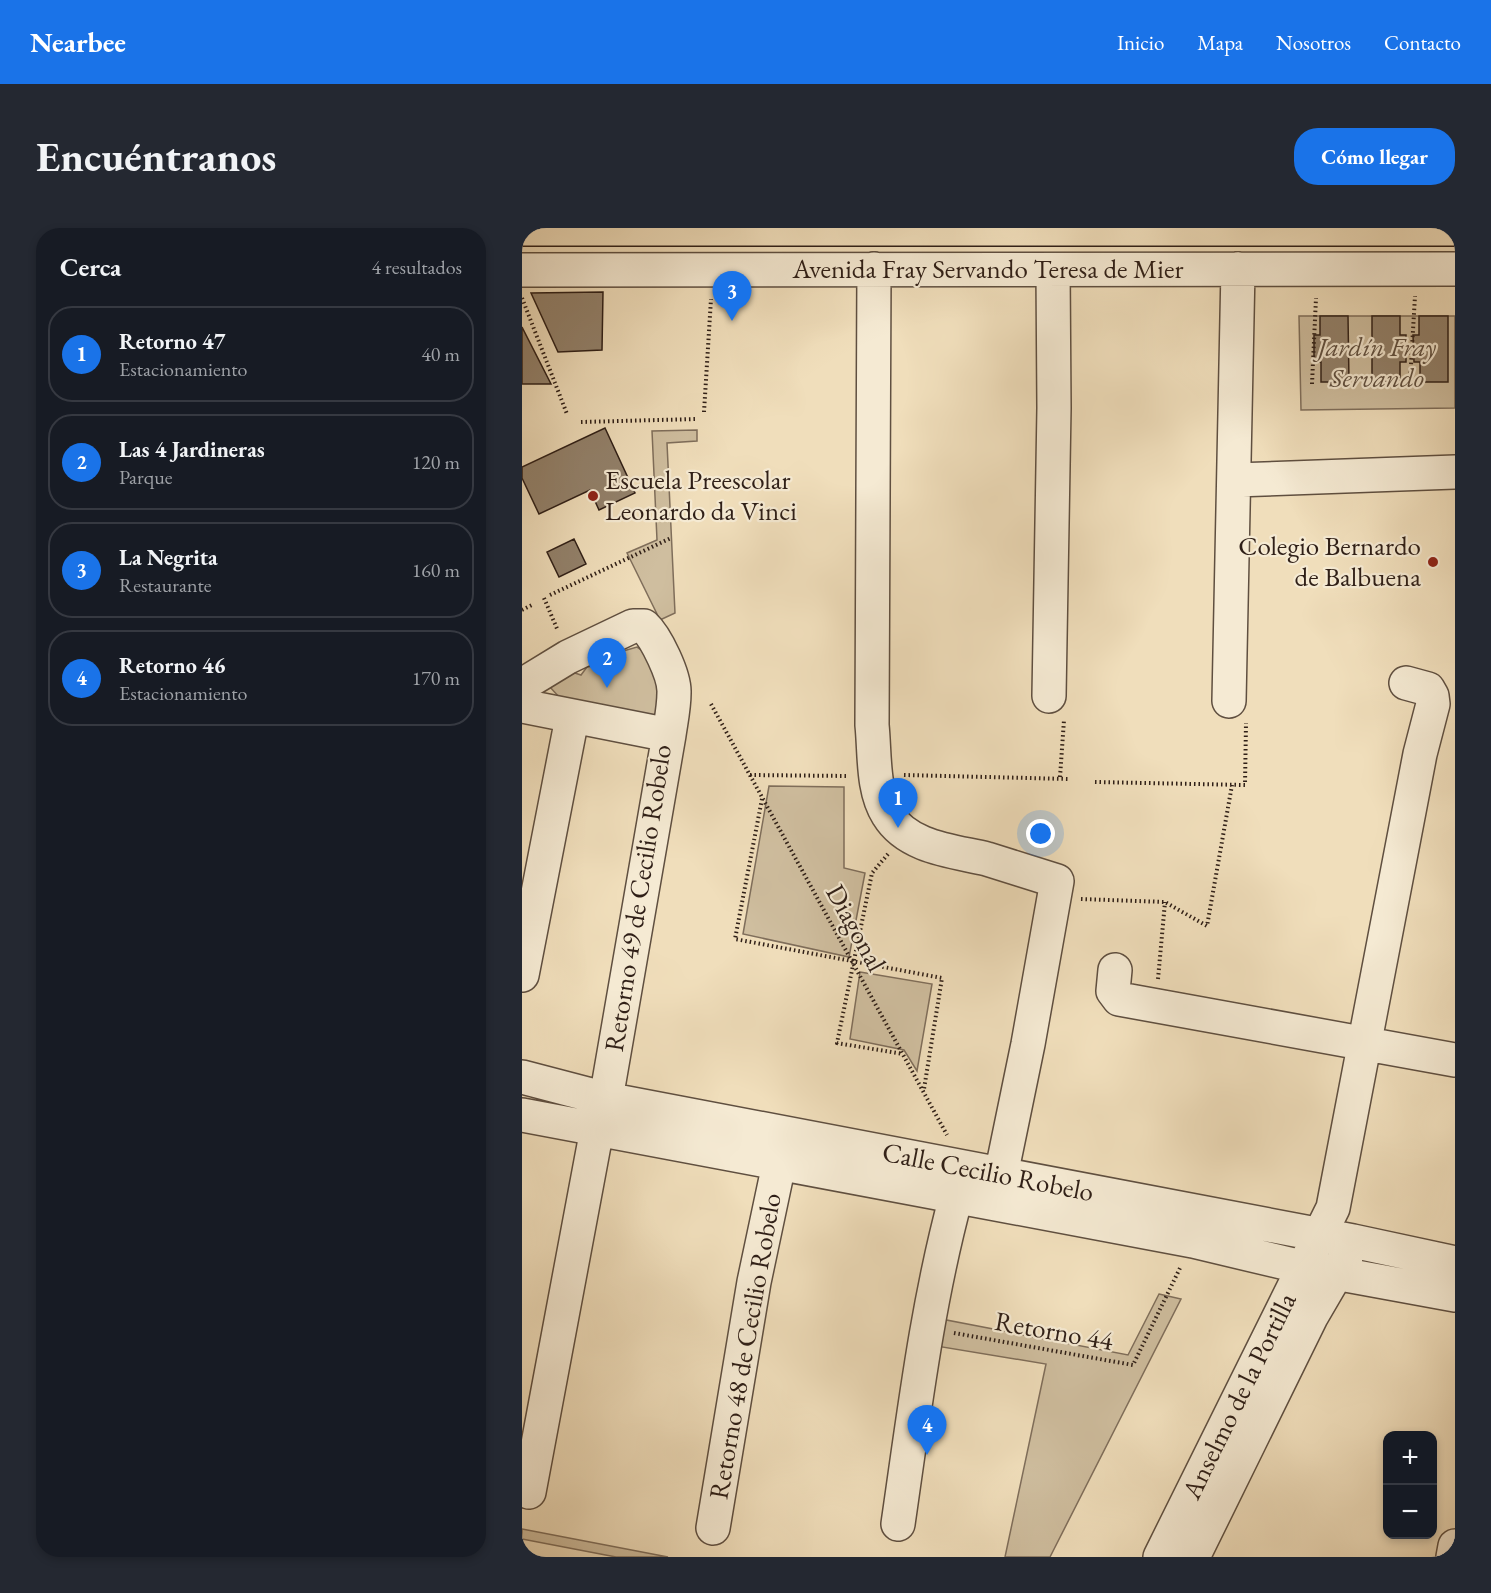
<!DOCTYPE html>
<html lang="es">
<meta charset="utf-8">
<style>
body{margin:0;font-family:"EB Garamond",serif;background:#242831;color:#f1f3f6}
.controls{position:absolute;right:18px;bottom:18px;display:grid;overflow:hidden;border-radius:12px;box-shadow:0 3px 9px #0003}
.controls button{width:54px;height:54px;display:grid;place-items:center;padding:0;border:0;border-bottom:2px solid #363941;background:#171b24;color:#f1f3f6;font:30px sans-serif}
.you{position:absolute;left:519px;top:606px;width:21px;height:21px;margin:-15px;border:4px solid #fff;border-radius:50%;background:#1a73e8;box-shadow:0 0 0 9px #1a73e833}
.badge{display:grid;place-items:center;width:39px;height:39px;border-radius:50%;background:#1a73e8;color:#fff;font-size:20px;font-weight:700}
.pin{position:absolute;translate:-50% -50px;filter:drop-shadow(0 2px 3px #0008)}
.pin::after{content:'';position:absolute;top:32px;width:21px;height:18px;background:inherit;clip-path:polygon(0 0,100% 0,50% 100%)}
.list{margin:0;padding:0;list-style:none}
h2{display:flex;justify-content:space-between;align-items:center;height:78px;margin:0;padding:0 24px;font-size:26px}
h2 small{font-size:20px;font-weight:400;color:#9ea1a6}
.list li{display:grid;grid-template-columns:39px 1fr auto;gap:18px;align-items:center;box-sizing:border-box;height:96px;margin:0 12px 12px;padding:0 12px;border:2px solid #363941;border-radius:24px}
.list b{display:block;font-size:22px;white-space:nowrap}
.list p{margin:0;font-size:20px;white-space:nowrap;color:#9ea1a6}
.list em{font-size:20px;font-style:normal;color:#9ea1a6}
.map{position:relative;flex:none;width:933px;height:1329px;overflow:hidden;border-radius:24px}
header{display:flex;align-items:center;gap:36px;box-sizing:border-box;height:84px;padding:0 30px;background:#1a73e8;color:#fff}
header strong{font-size:28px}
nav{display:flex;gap:33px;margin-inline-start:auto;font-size:21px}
.intro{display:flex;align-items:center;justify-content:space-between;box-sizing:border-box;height:144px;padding:0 36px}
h1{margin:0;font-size:42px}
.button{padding:15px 27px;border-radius:24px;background:#1a73e8;color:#fff;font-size:21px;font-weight:700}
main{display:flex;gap:36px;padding:0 36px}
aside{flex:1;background:#171b24;border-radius:24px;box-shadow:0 3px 9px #0003}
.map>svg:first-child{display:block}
</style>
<header>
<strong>Nearbee</strong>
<nav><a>Inicio</a><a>Mapa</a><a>Nosotros</a><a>Contacto</a></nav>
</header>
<div class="intro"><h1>Encuéntranos</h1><a class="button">Cómo llegar</a></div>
<main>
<aside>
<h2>Cerca<small>4 resultados</small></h2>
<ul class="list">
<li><span class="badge">1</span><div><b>Retorno 47</b><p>Estacionamiento</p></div><em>40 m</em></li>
<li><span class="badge">2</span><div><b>Las 4 Jardineras</b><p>Parque</p></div><em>120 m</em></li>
<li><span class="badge">3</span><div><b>La Negrita</b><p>Restaurante</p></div><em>160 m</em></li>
<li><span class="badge">4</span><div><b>Retorno 46</b><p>Estacionamiento</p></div><em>170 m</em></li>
</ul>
</aside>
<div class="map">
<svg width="933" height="1329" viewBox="0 0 933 1329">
<rect width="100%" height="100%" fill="#f0debb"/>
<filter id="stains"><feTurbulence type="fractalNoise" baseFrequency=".00333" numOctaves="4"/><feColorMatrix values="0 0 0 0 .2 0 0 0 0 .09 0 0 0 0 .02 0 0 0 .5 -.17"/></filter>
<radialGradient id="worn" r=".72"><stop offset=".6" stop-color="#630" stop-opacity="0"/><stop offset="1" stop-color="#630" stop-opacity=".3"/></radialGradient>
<path fill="#cfbe9f" stroke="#7f6e5b" stroke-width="1.5" d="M777 88H933V180L779 182Z
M175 202V213L145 215 153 385 138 392 105 325 135 312 130 203Z
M115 419C143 436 136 472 136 500L38 470 27 458 50 444 59 447 65 439 78 437 84 428Z
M247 558 322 559V640L343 645 327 729 221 706Z
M338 744 410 756 395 843 382 822 328 811Z
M637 1066 659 1071 528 1329H483L524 1136 414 1118 419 1091 606 1127Z
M0 1301 146 1329H94L0 1311Z"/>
<path fill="#93826c" stroke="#2f1f17" stroke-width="1.5" d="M81 64 80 122 36 124 9 65Z
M798 88H826L827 154H799V134L792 135V107H798Z
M850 88H878V107H884V134H878V154H850Z
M897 88H926V154H898V134H892L891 107H897Z
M0 99 29 156H0Z
M83 200 113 265 77 282 68 262 17 286 0 250V239Z
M52 311 64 336 37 349 25 324Z"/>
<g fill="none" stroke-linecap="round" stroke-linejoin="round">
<g stroke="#5f4f40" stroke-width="36">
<path id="minor" d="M352 41 350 497C353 526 350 562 366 587 386 620 432 623 465 631 488 638 512 646 535 653L506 816 479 947
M0 42 933 41
M713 252 933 244
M0 457 46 429 111 398H122C134 409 153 448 152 465 152 479 149 493 147 507
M527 468 532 180 531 42
M707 473 716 41
M0 478 147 507 84 871
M593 742 591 763 597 771 933 832
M0 747 50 490
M0 849 84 871 831 1013 933 1035
M0 887 671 1013 780 1039 933 1067
M1 1262 7 1264 75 901
M376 1296C392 1186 405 1076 434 969
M191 1300 232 1054 257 936
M638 1329 811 980 898 526 911 476 910 468 906 461 884 455
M671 1329 789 1089 824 1029
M931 1329 933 1318"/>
</g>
<g stroke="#2f1f17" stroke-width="36">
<path id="major" d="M0 1H933"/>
</g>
<path stroke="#2f1f17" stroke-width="4" stroke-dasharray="1.5 3" stroke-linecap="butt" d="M0 70 45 186
M888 154 893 68
M790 156 794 70
M182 184 189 71
M59 194 175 191
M28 367 149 310
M22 370 36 403
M0 382 10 377
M189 476 425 907
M228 547 327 548
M382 547 547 551
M538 549 542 492
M573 554 723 557 724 495
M240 571 213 711 420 750 402 861
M366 626 350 645 315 815 381 826
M559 671 643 674 685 698 710 557
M636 751 643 674
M432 1105 611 1137 658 1040"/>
<use href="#minor" stroke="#f5ead3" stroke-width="33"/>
<use href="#major" stroke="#f0debb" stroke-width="33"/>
</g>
<g fill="#8f2418" stroke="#f5ead3" stroke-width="2">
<circle cx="71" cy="268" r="6"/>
<circle cx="911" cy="334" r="6"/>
</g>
<g text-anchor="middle" stroke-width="4.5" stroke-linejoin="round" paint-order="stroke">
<g font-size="27" fill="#2f1f17" stroke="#f5ead3">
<text x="466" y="50">Avenida Fray Servando Teresa de Mier</text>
<text transform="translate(116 670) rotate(-81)" y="9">Retorno 49 de Cecilio Robelo</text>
<text transform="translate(334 700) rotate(61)" y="9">Diagonal</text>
<text transform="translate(466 944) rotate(11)" y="9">Calle Cecilio Robelo</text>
<text transform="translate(532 1103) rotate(10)" y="9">Retorno 44</text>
<text transform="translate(223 1118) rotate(-80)" y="9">Retorno 48 de Cecilio Robelo</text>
<text transform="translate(717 1168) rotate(-64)" y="9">Anselmo de la Portilla</text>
</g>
<g font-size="27" font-style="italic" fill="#5f4f40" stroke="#f5ead3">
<text x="855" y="128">Jardín Fray<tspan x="855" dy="31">Servando</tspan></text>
</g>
<g font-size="27" fill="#2f1f17" stroke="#f5ead3" text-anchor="start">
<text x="83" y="261">Escuela Preescolar<tspan x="83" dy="31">Leonardo da Vinci</tspan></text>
<text x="899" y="327" text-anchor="end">Colegio Bernardo<tspan x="899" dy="31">de Balbuena</tspan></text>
</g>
</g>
<rect width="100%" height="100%" filter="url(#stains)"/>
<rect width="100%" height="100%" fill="url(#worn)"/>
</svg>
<div class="controls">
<button>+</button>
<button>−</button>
</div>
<div class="you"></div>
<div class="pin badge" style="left:376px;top:600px">1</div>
<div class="pin badge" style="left:85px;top:460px">2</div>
<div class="pin badge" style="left:210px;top:93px">3</div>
<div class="pin badge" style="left:405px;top:1227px">4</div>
</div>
</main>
